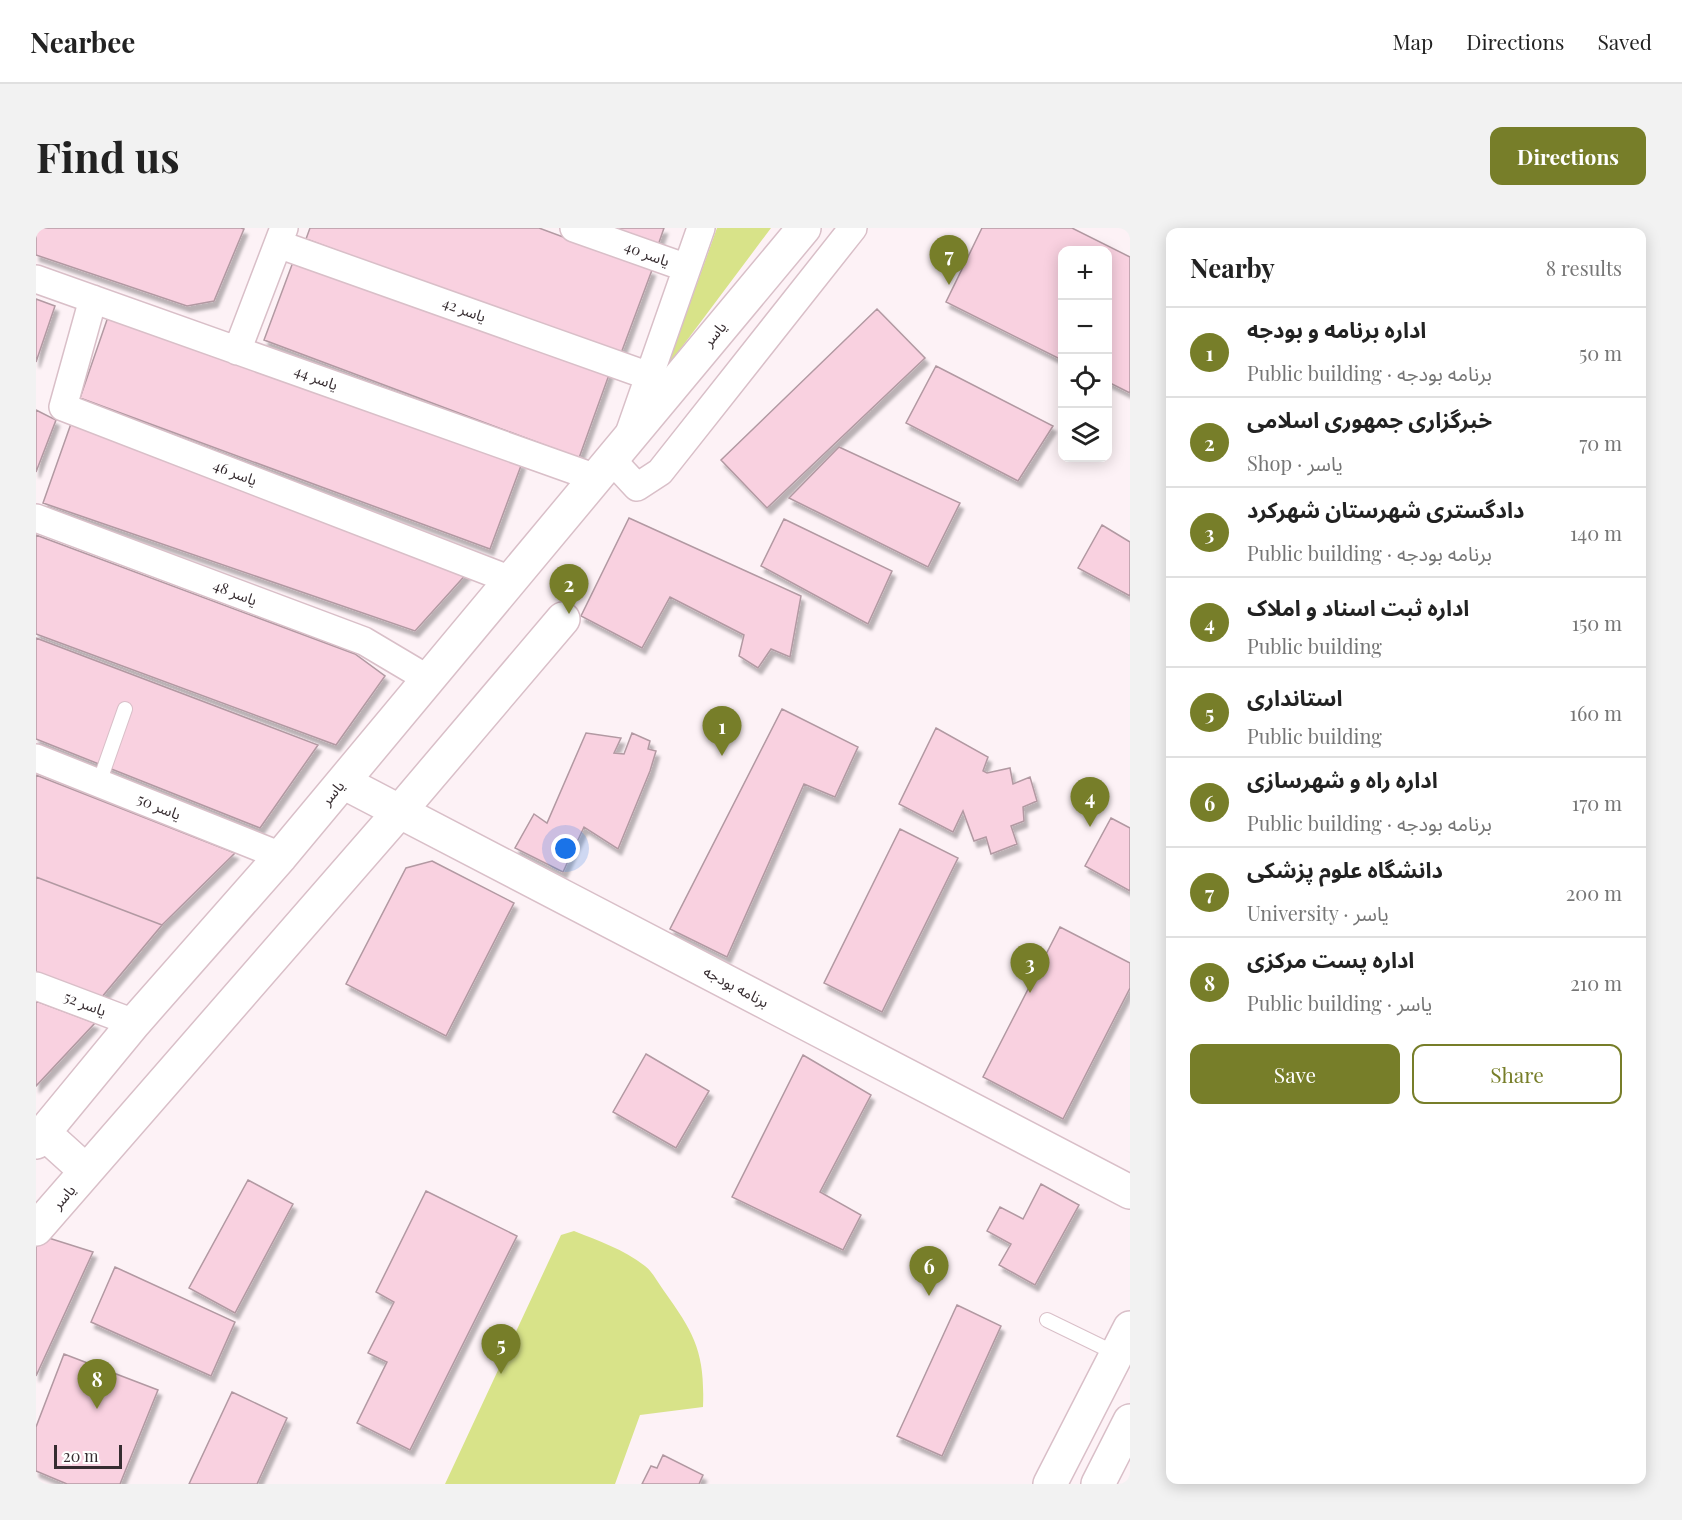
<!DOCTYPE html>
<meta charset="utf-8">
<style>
body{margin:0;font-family:"Playfair Display","Noto Sans Arabic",serif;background:#f2f2f2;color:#222}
.controls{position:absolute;right:18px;top:18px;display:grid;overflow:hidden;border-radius:12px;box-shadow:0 3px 15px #0003}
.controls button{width:54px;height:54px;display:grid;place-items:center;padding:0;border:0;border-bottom:2px solid #e0e0e0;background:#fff;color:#222;font:30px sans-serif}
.scale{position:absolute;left:18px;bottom:15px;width:68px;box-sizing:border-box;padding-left:6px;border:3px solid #362c30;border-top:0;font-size:16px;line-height:21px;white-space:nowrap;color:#362c30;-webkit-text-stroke:4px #fff;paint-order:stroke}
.you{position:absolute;left:530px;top:621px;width:21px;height:21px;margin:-15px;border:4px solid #fff;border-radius:50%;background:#1a73e8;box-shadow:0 0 0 9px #1a73e833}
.badge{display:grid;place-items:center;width:39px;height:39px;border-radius:50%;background:#777e29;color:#fff;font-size:20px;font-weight:700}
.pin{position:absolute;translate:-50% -50px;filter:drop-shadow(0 2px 3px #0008)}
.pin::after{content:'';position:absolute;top:32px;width:21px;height:18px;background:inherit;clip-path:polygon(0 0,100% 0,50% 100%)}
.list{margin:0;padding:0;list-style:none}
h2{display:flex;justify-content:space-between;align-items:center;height:78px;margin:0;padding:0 24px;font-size:26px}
h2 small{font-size:20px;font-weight:400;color:#767676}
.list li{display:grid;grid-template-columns:39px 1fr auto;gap:18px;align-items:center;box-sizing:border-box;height:90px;padding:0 24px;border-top:2px solid #e0e0e0}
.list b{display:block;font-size:22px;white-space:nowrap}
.list p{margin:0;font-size:20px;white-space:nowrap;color:#767676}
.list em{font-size:20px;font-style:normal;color:#767676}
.actions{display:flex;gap:12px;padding:18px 24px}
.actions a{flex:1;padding:14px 0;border:2px solid #777e29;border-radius:12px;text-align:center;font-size:21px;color:#777e29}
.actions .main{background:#777e29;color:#fff}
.icon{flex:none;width:33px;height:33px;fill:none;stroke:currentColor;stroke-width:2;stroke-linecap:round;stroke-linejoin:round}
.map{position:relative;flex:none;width:1094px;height:1256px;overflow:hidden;border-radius:12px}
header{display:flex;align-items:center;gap:36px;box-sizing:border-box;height:84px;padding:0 30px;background:#fff;border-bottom:2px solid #e0e0e0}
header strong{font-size:28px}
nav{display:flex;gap:33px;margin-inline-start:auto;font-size:21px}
.intro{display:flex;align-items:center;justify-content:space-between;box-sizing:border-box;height:144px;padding:0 36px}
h1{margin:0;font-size:42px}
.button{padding:15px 27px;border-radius:12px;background:#777e29;color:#fff;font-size:21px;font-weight:700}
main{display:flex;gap:36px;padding:0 36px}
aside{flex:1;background:#fff;border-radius:12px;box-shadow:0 3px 15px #0003}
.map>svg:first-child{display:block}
</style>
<header>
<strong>Nearbee</strong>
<nav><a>Map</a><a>Directions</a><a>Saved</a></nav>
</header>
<div class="intro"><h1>Find us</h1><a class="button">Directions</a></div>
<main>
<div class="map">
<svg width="1094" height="1256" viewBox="0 0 1094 1256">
<defs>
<filter id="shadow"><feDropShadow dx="3.5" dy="6" stdDeviation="1.5" flood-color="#0004"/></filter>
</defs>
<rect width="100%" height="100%" fill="#fdf2f6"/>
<path fill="#d8e389" d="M681 0H735L631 139Z
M538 1003C563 1013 587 1021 609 1038 617 1044 622 1055 628 1063 659 1106 669 1125 667 1179L604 1187 579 1256H409L525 1007Z"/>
<path fill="#f9d1e0" stroke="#b299a2" stroke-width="1.5" filter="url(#shadow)" d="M0 0H205L208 1 178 73 151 78 0 27Z
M274 0H503L616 42 584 128 270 11Z
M541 0H628L618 29Z
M946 0H1036L1094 29V165L1072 154V22H1026V132L910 74Z
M260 26 574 144 543 230 228 112Z
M0 71 19 78 0 134Z
M841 81 889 130 731 280 685 232Z
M73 86 486 235 454 321 44 170Z
M900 138 1017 198 982 253 870 195Z
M0 182 20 192 0 244Z
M37 190 433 343 379 403 7 275Z
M803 219 924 275 892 339 753 270Z
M593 290 765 368 754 429 735 421 722 440 703 428 708 407 634 369 606 420 545 388Z
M748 291 856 343 832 396 725 338Z
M1066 297 1094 314V368L1042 340Z
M0 307 319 426 349 448 300 517 0 406Z
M0 410 282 517 224 600 0 511Z
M746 481 822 519 799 569 768 556 691 729 634 701Z
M900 500 952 529 947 543 951 545 974 540 977 556 994 549 1001 573 987 579 988 593 975 598 981 616 955 626 950 609 938 613 927 583 917 604 863 576Z
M550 505 585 510 578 525 588 526 596 505 614 513 612 521 620 523 614 543 582 621 548 599 527 644 479 620 498 586 511 595Z
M0 547 199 625 126 697 0 649Z
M1075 590 1094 600V663L1049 638Z
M864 601 922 630 846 784 788 755Z
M396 633 478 675 410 808 310 756 370 640Z
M0 649 126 697 65 770 0 745Z
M1024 699 1094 735V760L1027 891 947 849Z
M0 773 59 795 0 858Z
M610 826 673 863 640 920 577 884Z
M767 827 835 867 784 964 825 987 807 1022 696 969Z
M212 952 257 976 199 1085 153 1060Z
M1005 956 1043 977 999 1057 963 1037 975 1016 951 1003 964 979 987 991Z
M390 963 481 1008 374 1222 321 1195 351 1134 332 1125 358 1074 340 1064Z
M0 1006 57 1024 0 1148Z
M79 1039 199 1094 175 1148 55 1094Z
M921 1077 965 1098 906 1228 861 1208Z
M28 1126 122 1162 84 1256H31L0 1243V1199Z
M196 1164 251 1190 221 1256H153Z
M627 1227 667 1247 663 1256H606L615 1238 621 1240Z"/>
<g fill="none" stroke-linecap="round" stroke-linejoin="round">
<g stroke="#d9bfc8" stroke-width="16">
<path id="lane" d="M63 555 89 481
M1011 1092 1081 1126"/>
</g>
<g stroke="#d9bfc8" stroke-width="30">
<path id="street" d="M538 0 651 40
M242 16 613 148
M0 51 560 250
M57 71 27 179 475 352
M201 123 248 0
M594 203 665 0
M575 231 601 259 624 244 817 0
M0 290 328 413 392 451
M0 530 245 628
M0 758 98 795"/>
</g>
<g stroke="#d9bfc8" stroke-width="36">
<path id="secondary" d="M307 554 1094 964
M8 905 50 943
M0 914 98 795 245 628 768 0
M0 1001 364 583 527 391"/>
</g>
<g stroke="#d9bfc8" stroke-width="36">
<path id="primary" d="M1014 1256 1094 1100
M1062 1256 1094 1193"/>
</g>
<use href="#lane" stroke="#fff" stroke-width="14"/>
<use href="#street" stroke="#fff" stroke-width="27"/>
<use href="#secondary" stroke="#fff" stroke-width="33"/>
<use href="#primary" stroke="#fff" stroke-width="33"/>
</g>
<g text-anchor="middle" stroke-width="6" stroke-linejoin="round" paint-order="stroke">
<g font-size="15" fill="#362c30" stroke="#fff">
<text transform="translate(611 26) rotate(20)" y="5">یاسر 40</text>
<text transform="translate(428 82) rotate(20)" y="5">یاسر 42</text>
<text transform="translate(679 106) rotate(-50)" y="5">یاسر</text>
<text transform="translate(280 150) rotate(20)" y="5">یاسر 44</text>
<text transform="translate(199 245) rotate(21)" y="5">یاسر 46</text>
<text transform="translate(199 365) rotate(21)" y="5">یاسر 48</text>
<text transform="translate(297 565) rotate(-50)" y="5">یاسر</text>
<text transform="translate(123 579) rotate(22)" y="5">یاسر 50</text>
<text transform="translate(700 759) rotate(28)" y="5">برنامه بودجه</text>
<text transform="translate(49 776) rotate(21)" y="5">یاسر 52</text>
<text transform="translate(28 969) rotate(-49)" y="5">یاسر</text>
</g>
</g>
</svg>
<div class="controls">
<button>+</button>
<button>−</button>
<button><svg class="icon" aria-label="locate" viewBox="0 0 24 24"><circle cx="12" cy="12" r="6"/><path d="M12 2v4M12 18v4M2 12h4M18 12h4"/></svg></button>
<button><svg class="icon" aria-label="layers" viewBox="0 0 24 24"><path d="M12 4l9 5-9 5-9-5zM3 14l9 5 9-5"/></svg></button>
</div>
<div class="scale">20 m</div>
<div class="you"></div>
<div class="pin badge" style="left:686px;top:528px">1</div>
<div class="pin badge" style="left:533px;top:386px">2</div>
<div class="pin badge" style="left:994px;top:765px">3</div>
<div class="pin badge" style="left:1054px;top:599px">4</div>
<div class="pin badge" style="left:465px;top:1146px">5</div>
<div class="pin badge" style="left:893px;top:1068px">6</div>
<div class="pin badge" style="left:913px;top:57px">7</div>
<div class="pin badge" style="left:61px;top:1181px">8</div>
</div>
<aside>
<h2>Nearby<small>8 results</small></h2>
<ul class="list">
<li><span class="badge">1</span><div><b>اداره برنامه و بودجه</b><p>Public building · برنامه بودجه</p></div><em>50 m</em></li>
<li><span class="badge">2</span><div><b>خبرگزاری جمهوری اسلامی</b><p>Shop · یاسر</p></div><em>70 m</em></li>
<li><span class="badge">3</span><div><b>دادگستری شهرستان شهرکرد</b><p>Public building · برنامه بودجه</p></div><em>140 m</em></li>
<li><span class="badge">4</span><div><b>اداره ثبت اسناد و املاک</b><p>Public building</p></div><em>150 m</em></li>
<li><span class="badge">5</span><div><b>استانداری</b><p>Public building</p></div><em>160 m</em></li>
<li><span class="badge">6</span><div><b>اداره راه و شهرسازی</b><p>Public building · برنامه بودجه</p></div><em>170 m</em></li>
<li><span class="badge">7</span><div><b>دانشگاه علوم پزشکی</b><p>University · یاسر</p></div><em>200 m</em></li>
<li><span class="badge">8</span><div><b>اداره پست مرکزی</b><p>Public building · یاسر</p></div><em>210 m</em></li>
</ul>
<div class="actions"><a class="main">Save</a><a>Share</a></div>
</aside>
</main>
